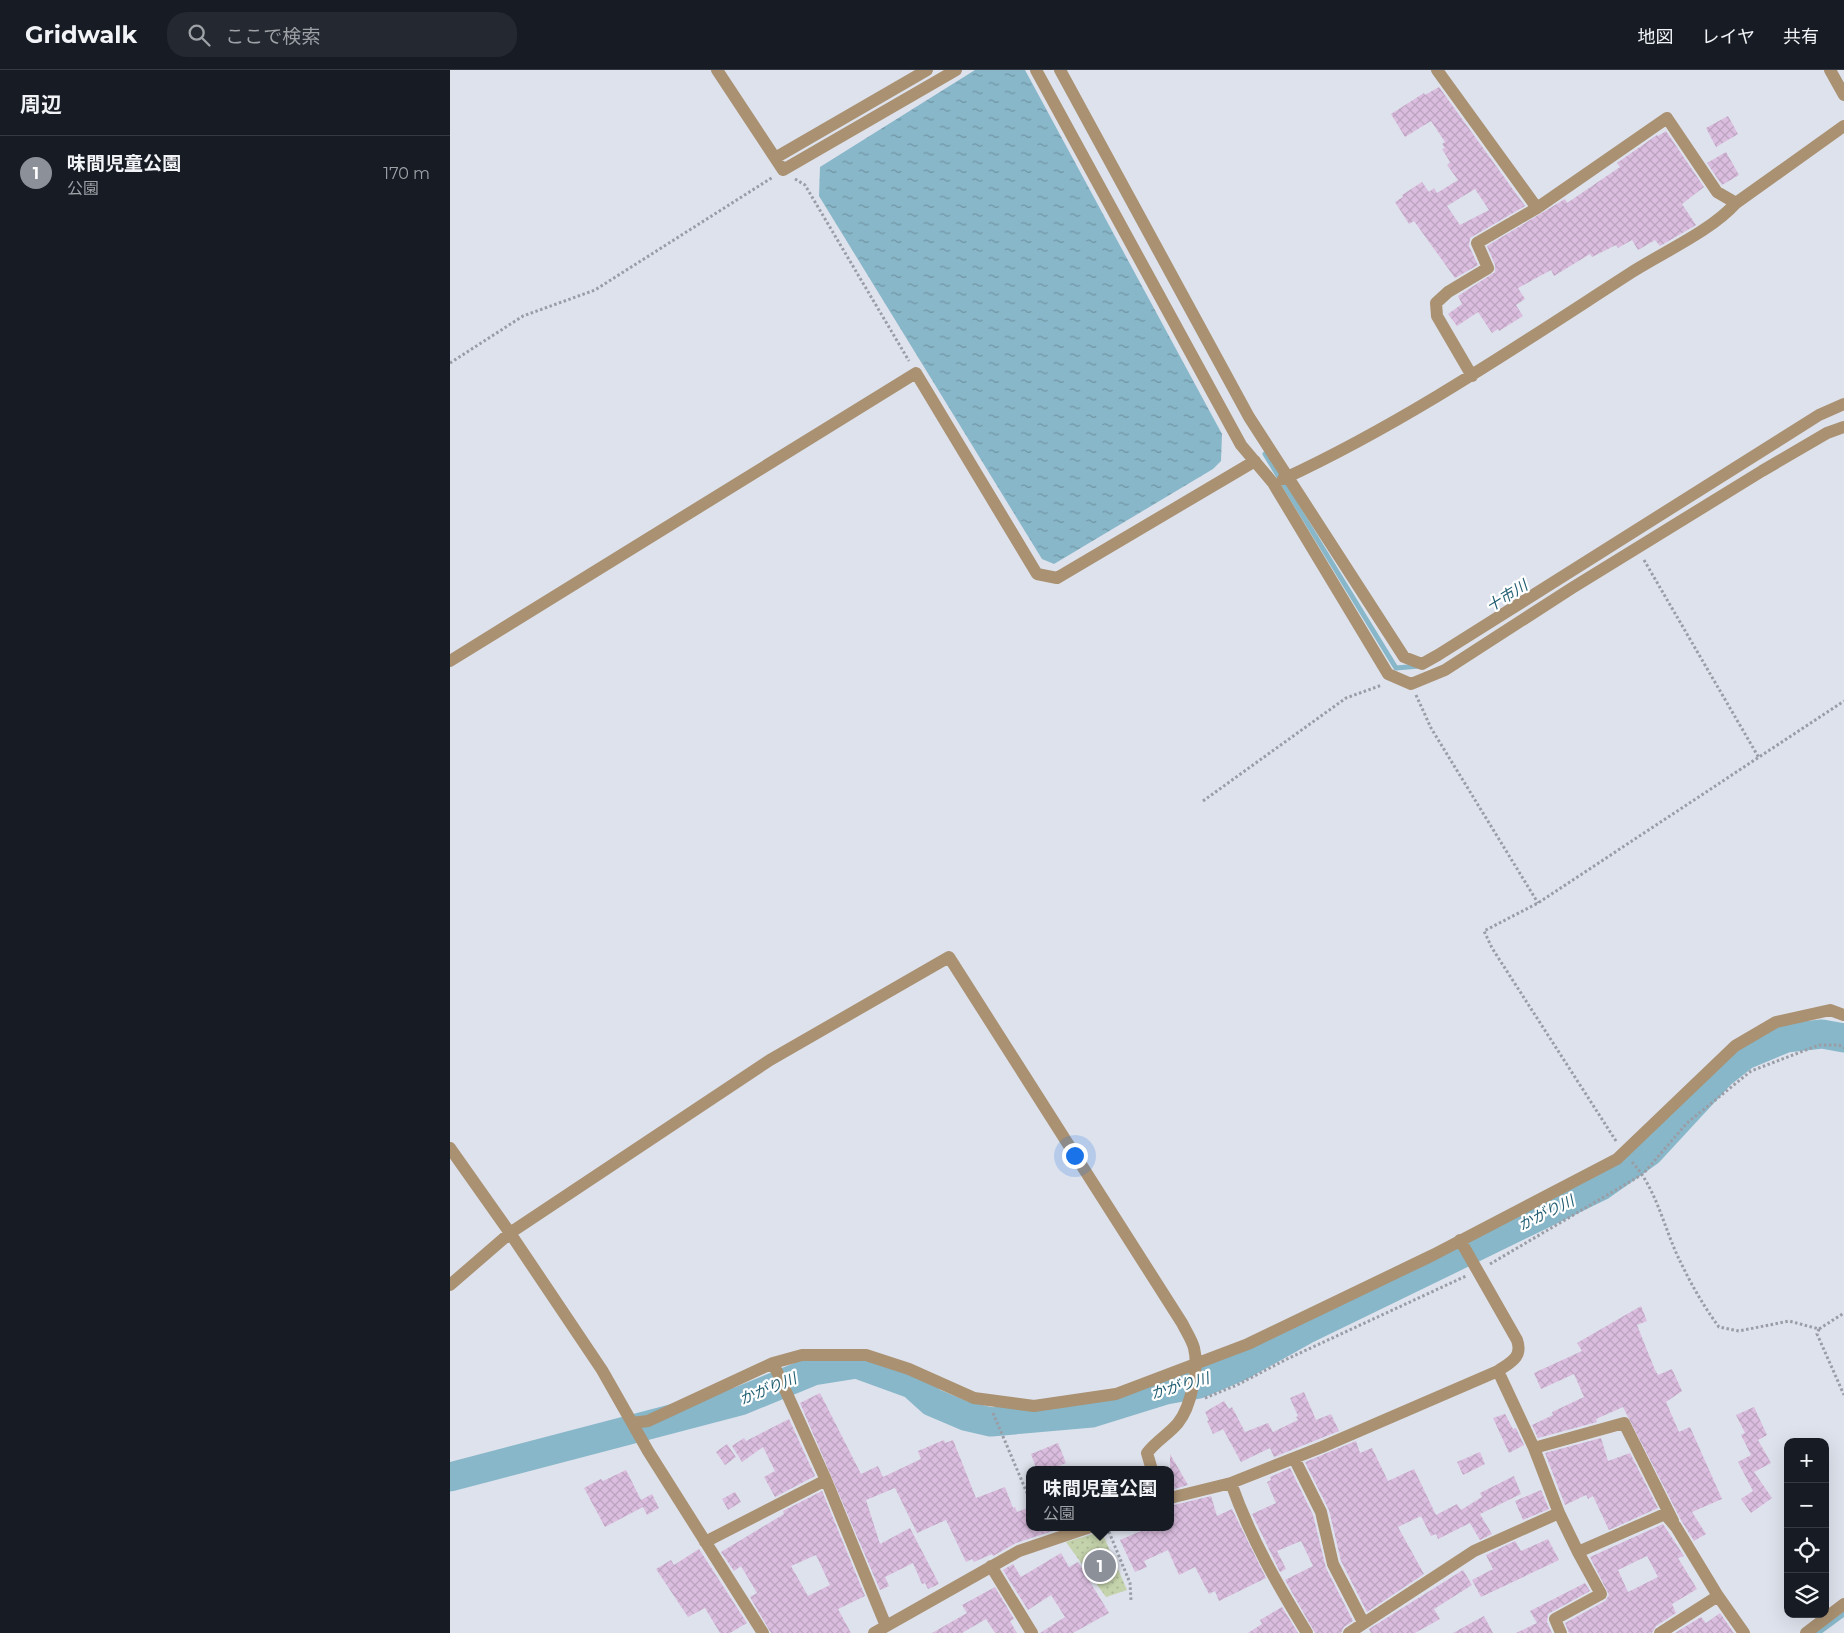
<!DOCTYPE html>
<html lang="ja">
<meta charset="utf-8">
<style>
body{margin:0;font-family:Montserrat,"Noto Sans JP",sans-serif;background:#242831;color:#f1f3f6}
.controls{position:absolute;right:15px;bottom:15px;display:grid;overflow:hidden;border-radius:10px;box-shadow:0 5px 20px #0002}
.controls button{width:45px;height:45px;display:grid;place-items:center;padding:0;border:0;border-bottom:1px solid #363941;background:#171b24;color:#f1f3f6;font:25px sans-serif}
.you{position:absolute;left:624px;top:1085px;width:18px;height:18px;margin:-12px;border:4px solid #fff;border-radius:50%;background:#1a73e8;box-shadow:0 0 0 8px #1a73e833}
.badge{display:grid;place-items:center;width:32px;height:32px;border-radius:50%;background:#8c9099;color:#fff;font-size:16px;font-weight:700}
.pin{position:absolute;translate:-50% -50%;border:2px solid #fff;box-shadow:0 1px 5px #0006}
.popup{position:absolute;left:576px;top:1396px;width:148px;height:65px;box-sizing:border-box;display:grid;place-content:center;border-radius:10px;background:#171b24;filter:drop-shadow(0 1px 4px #0005);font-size:16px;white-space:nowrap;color:#9ea1a6}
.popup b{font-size:19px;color:#f1f3f6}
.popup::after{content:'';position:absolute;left:50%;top:100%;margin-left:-10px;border:10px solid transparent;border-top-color:#171b24}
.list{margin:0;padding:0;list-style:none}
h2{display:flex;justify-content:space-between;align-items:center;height:65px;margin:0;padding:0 20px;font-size:21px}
h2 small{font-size:16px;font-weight:400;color:#9ea1a6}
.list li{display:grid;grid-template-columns:32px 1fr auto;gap:15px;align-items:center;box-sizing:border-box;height:75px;padding:0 20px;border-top:1px solid #363941}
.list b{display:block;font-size:19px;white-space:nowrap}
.list p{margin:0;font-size:16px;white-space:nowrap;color:#9ea1a6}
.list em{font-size:16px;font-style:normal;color:#9ea1a6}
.icon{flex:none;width:28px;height:28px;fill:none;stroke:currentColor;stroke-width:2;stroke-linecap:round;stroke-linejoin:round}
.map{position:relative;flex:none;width:1394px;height:1563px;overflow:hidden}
header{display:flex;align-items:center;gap:30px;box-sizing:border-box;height:70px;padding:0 25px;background:#171b24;border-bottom:1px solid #363941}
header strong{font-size:24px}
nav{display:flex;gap:28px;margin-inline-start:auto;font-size:18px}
.search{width:350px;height:45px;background:#242831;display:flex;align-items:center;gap:12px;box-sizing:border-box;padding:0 18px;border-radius:20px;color:#9ea1a6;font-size:19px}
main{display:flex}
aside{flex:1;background:#171b24}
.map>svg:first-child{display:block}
</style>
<header>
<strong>Gridwalk</strong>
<div class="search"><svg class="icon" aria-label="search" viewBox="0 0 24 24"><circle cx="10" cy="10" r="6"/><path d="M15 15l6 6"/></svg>ここで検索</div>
<nav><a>地図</a><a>レイヤ</a><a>共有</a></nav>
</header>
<main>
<aside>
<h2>周辺<small></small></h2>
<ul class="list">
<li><span class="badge">1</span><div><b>味間児童公園</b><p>公園</p></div><em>170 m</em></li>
</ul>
</aside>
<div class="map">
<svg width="1394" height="1563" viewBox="0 0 1394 1563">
<defs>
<pattern id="park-dots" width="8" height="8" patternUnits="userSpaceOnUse" patternTransform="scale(1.25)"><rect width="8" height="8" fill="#c5d3ac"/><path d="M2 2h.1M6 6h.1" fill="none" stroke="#aab695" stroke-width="1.8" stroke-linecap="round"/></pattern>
<pattern id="water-ripples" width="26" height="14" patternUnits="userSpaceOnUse" patternTransform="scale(1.25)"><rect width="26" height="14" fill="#88b7c9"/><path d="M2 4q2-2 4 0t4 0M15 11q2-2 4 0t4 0" fill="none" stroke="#7095a4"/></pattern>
<pattern id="building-cross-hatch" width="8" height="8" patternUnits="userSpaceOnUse" patternTransform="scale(1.25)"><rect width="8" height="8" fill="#dbbddf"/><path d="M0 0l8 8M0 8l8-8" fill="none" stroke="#bca3c0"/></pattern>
</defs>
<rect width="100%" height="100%" fill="#dee2ec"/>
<path fill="url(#park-dots)" d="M650 1462 654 1467 677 1520 656 1527 616 1472Z"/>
<path fill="url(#water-ripples)" d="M525 0H575L772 364 771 391 763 399 604 494 592 489 369 126 370 97Z"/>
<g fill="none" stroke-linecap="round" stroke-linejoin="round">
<path stroke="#88b7c9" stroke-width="5" d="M815 384 946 598 969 596
M1368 1563 1394 1544"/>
<path stroke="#88b7c9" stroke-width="29" d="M0 1407 290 1331 363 1301 407 1294 462 1314 482 1332 515 1346 541 1352 642 1343 716 1320 749 1314 789 1297 855 1260 1151 1116 1199 1082 1272 1003 1295 985 1336 968 1372 964 1394 968"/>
</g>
<path fill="url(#building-cross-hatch)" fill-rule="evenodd" d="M989 17 1075 136 1020 168 1019 176 1028 195 1005 208 964 151 959 154 945 132 953 127 952 125 972 112 979 122 984 118 987 123 1008 110 997 95 1000 92 992 79 995 78 992 74 995 72 981 51 955 67 941 44 974 23 975 25ZM1025 119 1039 140 1010 155 997 136Z
M1278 46 1288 64 1266 77 1256 58Z
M1216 61 1254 117 1232 134 1246 155 1210 176 1205 170 1188 180 1182 170 1168 178 1166 175 1142 187 1140 184 1104 206 1101 200 1068 218 1075 229 1066 235 1073 246 1049 261 1048 259 1042 263 1028 242 1007 256 998 244 1012 234 1008 226 1045 202V195L1037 176 1115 129 1117 133 1170 97 1167 93 1207 65 1208 66Z
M1276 82 1289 105 1272 115 1257 93Z
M1191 1236 1197 1251 1187 1255 1205 1300 1208 1305 1222 1299 1232 1321 1216 1332 1229 1362 1240 1357 1272 1429 1242 1442 1256 1464 1244 1471 1231 1450 1173 1337 1146 1349 1147 1352 1088 1368 1082 1355 1103 1345 1102 1342 1134 1327 1124 1304 1091 1319 1084 1303 1132 1281 1127 1273Z
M854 1322 866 1350 881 1344 889 1361 824 1387 820 1378 791 1392 773 1359 763 1364 757 1351 759 1350 755 1342 774 1331 779 1339 782 1337 795 1362 818 1353 823 1362 848 1350 846 1347 848 1346 840 1328Z
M370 1323 411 1404 428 1396 433 1407 471 1389 468 1381 494 1370 495 1373 503 1370 526 1428 555 1417 563 1438 565 1437 567 1442 577 1438 580 1457 609 1459 566 1473 543 1486 542 1484 524 1492 522 1489 516 1492 496 1450 467 1463 445 1418 416 1430 430 1474 460 1458 489 1514 478 1519 475 1513 472 1514 463 1493 435 1507 439 1516 430 1520 350 1333Z
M1304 1337 1317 1365 1308 1370 1321 1393 1304 1402 1322 1428 1301 1443 1291 1429 1303 1421 1288 1392 1301 1385 1291 1365 1295 1363 1286 1345Z
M1055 1344 1063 1359 1066 1358 1074 1375 1059 1383 1043 1348Z
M339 1349 365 1406 325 1427 314 1407 325 1401 313 1377 292 1392 282 1376 294 1368 296 1371Z
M1151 1368 1158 1391 1180 1383 1208 1438 1159 1460 1143 1426 1138 1429 1136 1425 1115 1435 1095 1383Z
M906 1371 910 1383 922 1378 938 1411 964 1399 986 1445 1007 1434 1011 1440 1032 1427 1030 1423 1064 1406 1071 1424 1030 1444 1042 1464 1030 1470 1020 1453 988 1469 986 1464 981 1466 971 1446 948 1457 974 1504 917 1542 891 1491 879 1440 855 1392Z
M608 1373 616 1393 599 1400H587L581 1384Z
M277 1374 286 1387 275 1395 266 1382Z
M1030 1382 1035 1394 1013 1405 1007 1392Z
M720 1384 738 1415 724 1419 720 1413Z
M840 1398 863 1445 876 1498 903 1551 894 1557 891 1563H865L835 1510 863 1496 851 1471 827 1481 836 1499 830 1502 802 1444 826 1433 817 1412 821 1410 820 1407Z
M176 1400 191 1430 202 1424 209 1438 197 1445 193 1437 155 1457 134 1418 151 1409 153 1411Z
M1091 1420 1099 1439 1073 1450 1065 1431Z
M372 1421 415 1526 388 1539 401 1563H321L300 1527 307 1523 291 1496 284 1501 271 1482 334 1444 333 1441ZM366 1485 380 1515 358 1526 341 1496Z
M285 1422 291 1432 278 1440 272 1429Z
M761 1426 767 1446 782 1439 816 1508 769 1531 765 1521 759 1524 745 1497 729 1505 718 1480 694 1491 697 1497 685 1502 670 1470 700 1457 702 1461 711 1457H720V1436Z
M1213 1454 1234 1486 1228 1488 1247 1519 1222 1534 1226 1543 1206 1556 1202 1563H1119L1115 1553 1155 1531 1159 1525 1140 1487ZM1197 1486 1208 1507 1178 1522 1168 1500Z
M1098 1469 1109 1490 1031 1527 1022 1510 1043 1499 1036 1485 1065 1471 1071 1481Z
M249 1479 297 1553 280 1563H270L255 1538 238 1547 206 1499 221 1490 224 1495Z
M611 1483 619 1497 628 1492 659 1543 623 1563H590L615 1547 601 1525 578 1540 553 1500 563 1494 571 1507Z
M1013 1500 1022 1515 984 1539 990 1549 965 1563H921L919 1559Z
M1135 1513 1140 1521 1098 1544 1097 1552 1102 1563H1066L1087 1553 1080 1541Z
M545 1517 564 1549 560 1551 567 1563H545L536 1549 512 1563H482L517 1543 512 1535Z
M832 1537 848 1563H798L812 1554 810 1550Z
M1270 1543 1284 1563H1225L1251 1547 1256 1553Z
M1034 1546 1043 1563H1003Z"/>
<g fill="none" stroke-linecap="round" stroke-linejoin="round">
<path stroke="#9a9da5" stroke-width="3" stroke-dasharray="2.5 2.5" stroke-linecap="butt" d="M345 109 355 115 459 291
M0 293 73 246 145 220 323 107
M1194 490 1309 688
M966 625 981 658 1088 833
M753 731 896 628 932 615
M1166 1071 1042 878 1034 861 1088 833 1394 631
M1182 1092C1207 1119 1214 1159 1230 1191 1241 1214 1254 1237 1269 1257L1289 1261 1339 1251 1369 1259 1394 1243
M1040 1194 1193 1104 1237 1053 1301 1001 1369 975H1389L1394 978
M1369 1259 1367 1264 1394 1325
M755 1328 787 1315 837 1289 1016 1206
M543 1343 580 1430
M657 1457 680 1513 681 1530"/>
<path stroke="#a99172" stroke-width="12" d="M267 0 333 100 506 0
M586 0 791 375 823 413 938 604 961 614 995 600 1122 518 1312 401 1377 363 1394 357
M610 0 799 347 954 587 972 594 988 585 1369 345 1394 334
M987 0 1087 138
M1380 0 1394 25
M325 88 477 0
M1022 306 987 246 986 233 998 222 1038 198 1027 173 1087 138 1217 48 1267 122 1286 133
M833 409C954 353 1066 277 1179 204 1211 183 1260 162 1286 133L1394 56
M0 591 466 303 587 504 607 508 805 391
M0 1078 60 1163 152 1300 198 1381 313 1563
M0 1215 60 1163 320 990 499 887 732 1253C736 1261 742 1270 744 1278 749 1298 741 1337 728 1353 719 1364 706 1371 697 1383L702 1400
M323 1293 376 1410
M1048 1301 1084 1378 1109 1443 1128 1482 1215 1444 1226 1457 1268 1526 1294 1563
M182 1353 198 1351 323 1293 352 1285H416L459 1299 524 1328 584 1336 666 1324 798 1274 983 1185 1167 1089 1285 976 1326 952 1380 940 1394 945
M1084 1378 1174 1353 1223 1451
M844 1388 871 1442 883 1494 913 1552
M781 1413C800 1467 827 1514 857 1563
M720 1428 781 1413 872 1377 1048 1301C1061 1292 1073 1287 1067 1270L1010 1170
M255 1472 376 1410 436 1556
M541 1496 582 1563
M424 1563 569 1481 640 1457
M899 1563 1024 1481 1109 1443
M1111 1563 1105 1549 1151 1524 1128 1482
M1210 1563 1268 1526
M1356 1563 1394 1534"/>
</g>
<g text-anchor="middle" stroke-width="4.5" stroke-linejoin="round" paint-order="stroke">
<g font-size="15" font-style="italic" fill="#225f73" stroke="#fff">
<text transform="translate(1057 526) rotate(-32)" y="5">十市川</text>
<text transform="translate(1096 1143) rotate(-26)" y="5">かがり川</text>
<text transform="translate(730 1316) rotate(-16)" y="5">かがり川</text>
<text transform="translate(318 1319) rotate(-22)" y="5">かがり川</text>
</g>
</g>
</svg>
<div class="controls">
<button>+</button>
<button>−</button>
<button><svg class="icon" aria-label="locate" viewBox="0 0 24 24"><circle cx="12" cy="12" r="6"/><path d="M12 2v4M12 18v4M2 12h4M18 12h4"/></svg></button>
<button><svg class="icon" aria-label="layers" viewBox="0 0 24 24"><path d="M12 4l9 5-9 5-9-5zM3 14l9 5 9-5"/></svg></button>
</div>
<div class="you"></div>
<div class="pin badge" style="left:650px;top:1496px">1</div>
<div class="popup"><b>味間児童公園</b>公園</div>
</div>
</main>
